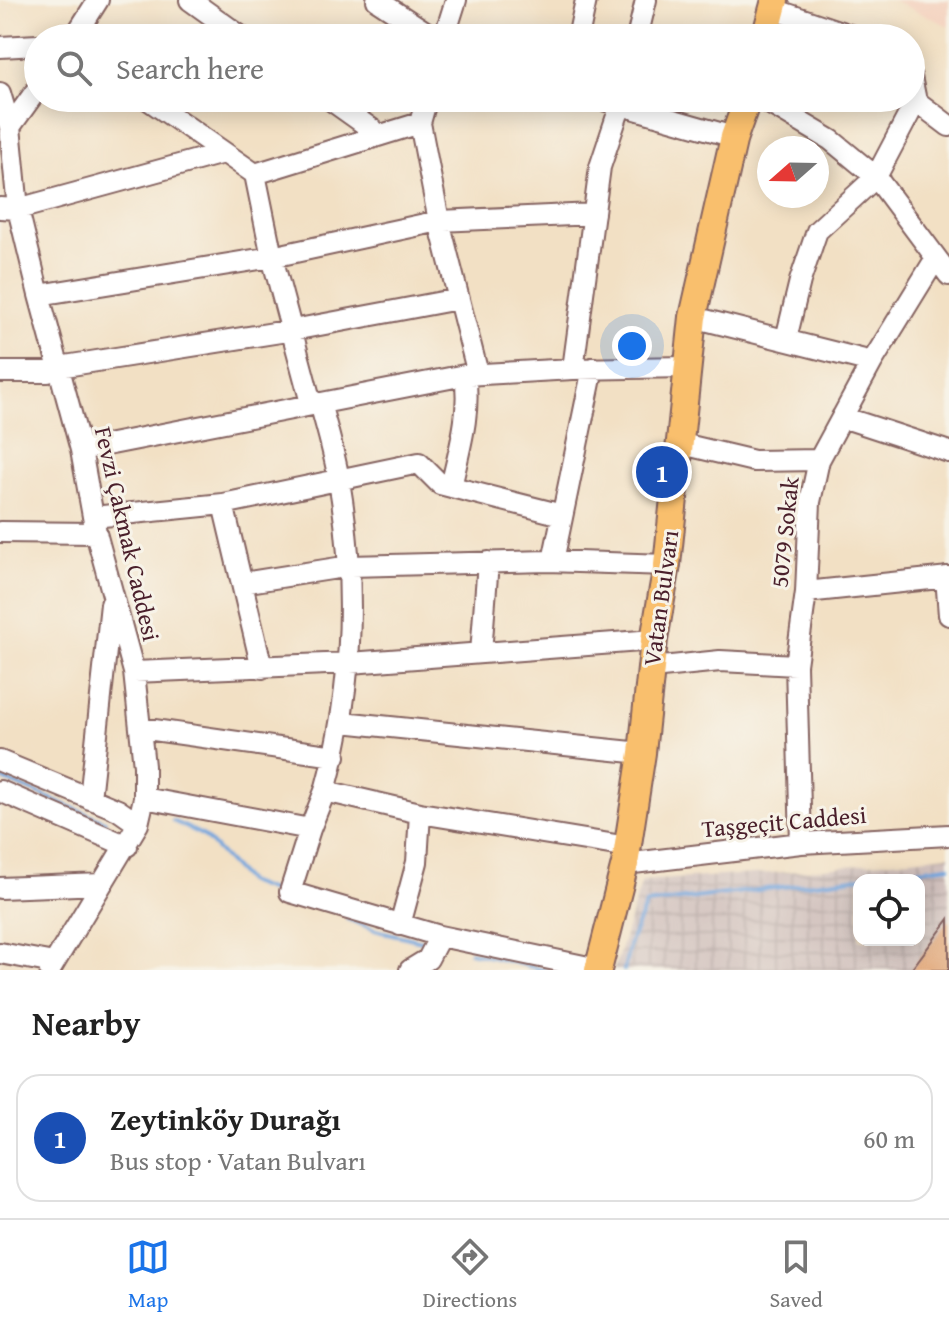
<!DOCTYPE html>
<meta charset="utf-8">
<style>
body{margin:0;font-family:"Gentium Book Plus",serif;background:#f6f6f6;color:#222}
.controls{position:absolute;right:24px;bottom:24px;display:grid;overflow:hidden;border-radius:16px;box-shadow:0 4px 20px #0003}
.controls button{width:72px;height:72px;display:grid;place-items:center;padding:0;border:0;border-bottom:2px solid #e0e0e0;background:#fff;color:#222;font:40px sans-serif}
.compass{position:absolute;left:757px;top:136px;width:72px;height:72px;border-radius:50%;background:#fff;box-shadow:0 4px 20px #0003;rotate:250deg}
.you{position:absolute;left:632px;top:346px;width:28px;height:28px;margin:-20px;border:6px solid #fff;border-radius:50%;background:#1a73e8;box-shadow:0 0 0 12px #1a73e833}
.badge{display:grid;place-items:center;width:52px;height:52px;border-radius:50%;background:#1a73e8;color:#fff;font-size:26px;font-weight:700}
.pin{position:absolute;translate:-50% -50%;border:4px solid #fff;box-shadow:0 2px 8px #0006}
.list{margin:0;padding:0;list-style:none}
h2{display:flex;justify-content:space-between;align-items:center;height:104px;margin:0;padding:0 32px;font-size:34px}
h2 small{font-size:26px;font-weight:400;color:#767676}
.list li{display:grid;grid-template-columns:52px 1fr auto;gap:24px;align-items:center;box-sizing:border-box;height:128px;margin:0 16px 16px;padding:0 16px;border:2px solid #e0e0e0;border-radius:24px}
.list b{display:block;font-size:30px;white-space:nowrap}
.list p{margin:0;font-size:26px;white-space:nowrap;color:#767676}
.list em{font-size:26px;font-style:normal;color:#767676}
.icon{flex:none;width:44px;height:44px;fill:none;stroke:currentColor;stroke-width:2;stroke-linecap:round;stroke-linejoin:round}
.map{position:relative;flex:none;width:949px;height:970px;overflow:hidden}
.search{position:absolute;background:#fff;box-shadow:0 4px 20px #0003;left:24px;right:24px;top:24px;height:88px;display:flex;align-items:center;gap:20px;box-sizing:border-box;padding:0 28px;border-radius:44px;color:#767676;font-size:30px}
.sheet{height:248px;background:#fff}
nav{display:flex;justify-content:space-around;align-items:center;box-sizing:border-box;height:112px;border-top:2px solid #e0e0e0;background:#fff;font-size:22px;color:#767676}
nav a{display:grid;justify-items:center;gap:4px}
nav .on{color:#1a73e8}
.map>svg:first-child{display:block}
</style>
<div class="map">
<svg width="949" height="970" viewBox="0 0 949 970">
<defs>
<pattern id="industrial-grid" width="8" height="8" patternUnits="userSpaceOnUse" patternTransform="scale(2)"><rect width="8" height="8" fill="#d0c0bc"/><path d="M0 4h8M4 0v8" fill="none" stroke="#b4a5a2"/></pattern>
</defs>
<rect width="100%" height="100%" fill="#f7f3e8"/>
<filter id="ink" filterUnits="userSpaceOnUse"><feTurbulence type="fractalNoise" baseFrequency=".0125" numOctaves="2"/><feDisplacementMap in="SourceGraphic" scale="16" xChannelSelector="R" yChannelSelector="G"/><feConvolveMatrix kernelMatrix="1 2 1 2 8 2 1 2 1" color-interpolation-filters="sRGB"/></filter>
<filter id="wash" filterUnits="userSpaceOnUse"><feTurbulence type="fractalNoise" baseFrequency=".006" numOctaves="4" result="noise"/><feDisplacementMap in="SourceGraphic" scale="32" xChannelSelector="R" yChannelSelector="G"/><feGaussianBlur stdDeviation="1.8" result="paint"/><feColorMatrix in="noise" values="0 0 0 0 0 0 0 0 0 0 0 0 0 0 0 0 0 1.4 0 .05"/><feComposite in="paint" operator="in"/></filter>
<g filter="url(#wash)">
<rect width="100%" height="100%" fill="#f2e0c4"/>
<path fill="#f4d3c0" d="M892 0H949V26Z"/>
<path fill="url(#industrial-grid)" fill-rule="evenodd" d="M949 855V970H614L642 881 787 872ZM859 880H919V940H859Z"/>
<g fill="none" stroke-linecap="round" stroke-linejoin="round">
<path stroke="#71a4dd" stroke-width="4" d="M0 778 105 821
M173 821 204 836 247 882 282 895
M347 919 375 930 422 941
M470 952 545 970
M624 970 630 942 646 904 949 866"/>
</g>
<g id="blocks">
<path fill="#dfa272" d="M949 919V970H911Z"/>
</g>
</g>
<g filter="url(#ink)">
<use href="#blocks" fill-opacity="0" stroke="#856361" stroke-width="2"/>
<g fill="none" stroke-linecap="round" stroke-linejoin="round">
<g stroke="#856361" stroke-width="24">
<path id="minor" d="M190 0 243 38
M377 0 435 38
M773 9 859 38
M74 38 98 0
M444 38 456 0
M578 38 586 0
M637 38 646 0
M0 47 38 45
M911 77 916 101
M0 93 10 127 18 209 39 295 81 450 96 533 134 672 144 766V798L138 824 50 970
M146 98 255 174
M328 98 380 135
M427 98 420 123 439 221 478 374
M596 98 734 137
M760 98 831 140 876 177 949 275
M916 101 949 126
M10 127 38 88
M255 174 272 257 311 403
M255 174 420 123
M0 208 18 209 223 153
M39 295 272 257 439 221 594 214
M693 317 872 362
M786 339 800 281 817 231 876 177 916 101
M573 369 600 167 623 98
M0 372H48L59 367 293 330 458 299
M320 403C327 429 335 455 339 481 357 585 353 689 325 791
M842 417 949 452
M678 443 754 461 819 460
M81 450 465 375 573 369 686 367
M451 487C459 450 471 414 465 375
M223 504 262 668
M93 517 223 504 419 463 440 484 562 515
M0 532 96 533
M553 561 593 368
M946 577 949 615
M243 583 350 566 548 561 667 565
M806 592 949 577
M481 653 488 562
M652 668 720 661 796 665
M134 672 350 663 654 640
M342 722 642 753
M140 728 335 756
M0 761 118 810 138 824
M0 791 127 846
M144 798 310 829
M90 799 111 604
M801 843 796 665 806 592 810 502 819 460 872 362 936 258
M625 864 801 843 949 835
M0 888 102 884
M400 925 417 862 420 813
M0 953 54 963
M598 969 440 936 290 892 310 829 325 791 420 813 628 847
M410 970 428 959 440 936"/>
</g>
<g stroke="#856361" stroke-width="30">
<path id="major" d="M765 38 775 0
M598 970 625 864 642 753 654 640 667 565 693 317 734 137 748 98"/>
</g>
<use href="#minor" stroke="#fff" stroke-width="20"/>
<use href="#major" stroke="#f9bf6d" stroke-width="26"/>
</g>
</g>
<g text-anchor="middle" stroke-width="6" stroke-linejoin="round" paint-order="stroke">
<g font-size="24" fill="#4a1f2b" stroke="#f7f3e8">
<text transform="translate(785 532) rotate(-84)" y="8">5079 Sokak</text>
<text transform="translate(127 534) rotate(77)" y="8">Fevzi Çakmak Caddesi</text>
<text transform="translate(661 598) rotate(-82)" y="8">Vatan Bulvarı</text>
<text transform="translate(784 822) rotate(-5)" y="8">Taşgeçit Caddesi</text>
</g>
</g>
</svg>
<div class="controls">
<button><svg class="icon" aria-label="locate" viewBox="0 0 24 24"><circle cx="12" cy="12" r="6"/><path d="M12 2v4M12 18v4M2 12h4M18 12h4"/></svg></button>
</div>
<svg class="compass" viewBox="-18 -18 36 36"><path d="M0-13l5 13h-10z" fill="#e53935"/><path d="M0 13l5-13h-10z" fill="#767676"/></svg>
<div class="you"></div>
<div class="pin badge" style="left:662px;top:472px;background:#1a4fb4">1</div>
<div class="search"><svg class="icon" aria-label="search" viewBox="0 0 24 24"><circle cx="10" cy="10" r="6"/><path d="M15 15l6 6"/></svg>Search here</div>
</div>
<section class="sheet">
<h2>Nearby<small></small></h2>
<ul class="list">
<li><span class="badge" style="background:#1a4fb4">1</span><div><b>Zeytinköy Durağı</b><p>Bus stop · Vatan Bulvarı</p></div><em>60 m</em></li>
</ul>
</section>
<nav>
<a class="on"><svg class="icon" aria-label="map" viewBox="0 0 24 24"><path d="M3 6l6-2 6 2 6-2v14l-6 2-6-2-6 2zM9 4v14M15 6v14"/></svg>Map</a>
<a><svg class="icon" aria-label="directions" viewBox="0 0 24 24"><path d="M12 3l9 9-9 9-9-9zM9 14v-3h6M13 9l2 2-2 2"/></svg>Directions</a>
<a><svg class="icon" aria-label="saved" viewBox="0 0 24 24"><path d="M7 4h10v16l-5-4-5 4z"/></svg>Saved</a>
</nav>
